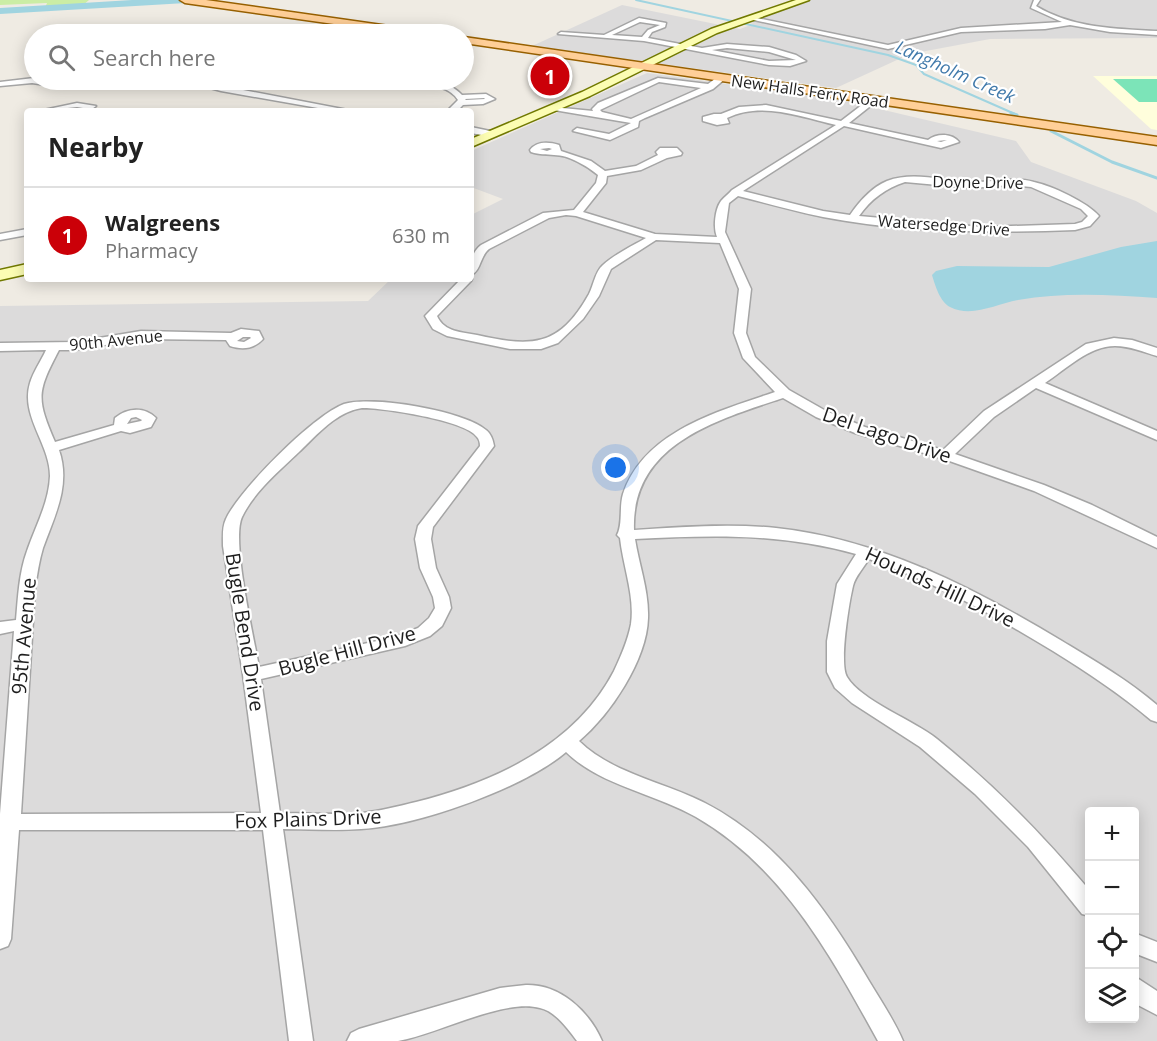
<!DOCTYPE html>
<meta charset="utf-8">
<style>
body{margin:0;font-family:"Open Sans",sans-serif;background:#f6f6f6;color:#222}
.controls{position:absolute;right:18px;bottom:18px;display:grid;overflow:hidden;border-radius:6px;box-shadow:0 3px 15px #0003}
.controls button{width:54px;height:54px;display:grid;place-items:center;padding:0;border:0;border-bottom:2px solid #e0e0e0;background:#fff;color:#222;font:30px sans-serif}
.you{position:absolute;left:616px;top:468px;width:21px;height:21px;margin:-15px;border:4px solid #fff;border-radius:50%;background:#1a73e8;box-shadow:0 0 0 9px #1a73e833}
.badge{display:grid;place-items:center;width:39px;height:39px;border-radius:50%;background:#cb0008;color:#fff;font-size:20px;font-weight:700}
.pin{position:absolute;translate:-50% -50%;border:3px solid #fff;box-shadow:0 2px 6px #0006}
.list{margin:0;padding:0;list-style:none}
h2{display:flex;justify-content:space-between;align-items:center;height:78px;margin:0;padding:0 24px;font-size:26px}
h2 small{font-size:20px;font-weight:400;color:#767676}
.list li{display:grid;grid-template-columns:39px 1fr auto;gap:18px;align-items:center;box-sizing:border-box;height:96px;padding:0 24px;border-top:2px solid #e0e0e0}
.list b{display:block;font-size:22px;white-space:nowrap}
.list p{margin:0;font-size:20px;white-space:nowrap;color:#767676}
.list em{font-size:20px;font-style:normal;color:#767676}
.icon{flex:none;width:33px;height:33px;fill:none;stroke:currentColor;stroke-width:2;stroke-linecap:round;stroke-linejoin:round}
.map{position:relative;flex:none;width:1157px;height:1041px;overflow:hidden}
.search{position:absolute;background:#fff;box-shadow:0 3px 15px #0003;left:24px;top:24px;width:450px;height:66px;display:flex;align-items:center;gap:15px;box-sizing:border-box;padding:0 21px;border-radius:33px;color:#767676;font-size:22px}
.panel{position:absolute;background:#fff;box-shadow:0 3px 15px #0003;left:24px;top:108px;width:450px;height:174px;border-radius:6px}
.map>svg:first-child{display:block}
</style>
<div class="map">
<svg width="1157" height="1041" viewBox="0 0 1157 1041">
<rect width="100%" height="100%" fill="#efebe3"/>
<path fill="#dcdbdb" fill-rule="evenodd" d="M805 0H1157V38L990 39 910 54 836 88 532 46 622 5 740 29 753 24 744 21Z
M647 73 841 100 1016 141 1031 162 1136 201 1157 213V1041H0V306L368 301 391 279H471V215L503 199 471 187V151ZM1090 812H1134V1018H1090Z"/>
<path fill="#fffedc" d="M1093 76H1157V130L1151 129Z"/>
<path fill="#cbeda5" d="M0 0H95H89L83 5 45 8 47 3 0 5Z"/>
<path fill="#7ce4b8" d="M1113 79H1157V102H1139Z"/>
<path fill="#a0d4e0" d="M1157 241V298C1110 295 1064 292 1018 300 996 304 972 318 950 307 940 302 935 285 932 275L936 271 957 266 1049 267 1121 247Z"/>
<g fill="none" stroke-linecap="round" stroke-linejoin="round">
<path stroke="#a0d4e0" stroke-width="2" d="M636 0 888 55 916 65 924 74 1015 114"/>
<path stroke="#a0d4e0" stroke-width="3" d="M1011 113 1017 115
M1051 131 1112 162 1157 178"/>
<path fill="#a0d4e0" fill-rule="evenodd" d="M132 0H191L186 3 0 14V8Z"/>
<g stroke="#a5a5a5" stroke-width="3">
<path id="minor" d="M1034 0H1040L1036 6C1072 28 1116 29 1157 31V35L1110 32 1070 25 1045 29 961 32 888 49 749 19 752 17 888 45 961 28 1062 22 1031 8Z
M639 18 666 23 665 27 652 32 648 38 702 48 727 44 769 47 796 55 806 61 790 66 769 65 644 41 558 34 561 32 604 35ZM640 22 660 25 648 30 642 37 612 35ZM727 48 769 52 796 60 769 61 712 50Z
M719 76 726 78 713 89 645 118 639 121 638 127 610 140 573 131 577 128 609 134 631 123 548 109 552 107 593 111 592 109 598 103 658 78 708 84ZM659 82 701 88 631 119 602 112 600 110Z
M34 78 41 81 55 80 46 85 32 83 0 86V82Z
M180 80H191L353 111H335L221 91Z
M390 80C412 78 446 77 462 95L486 94 495 99 483 104 463 105 457 111H447L458 100C443 77 410 91 390 80ZM465 99 484 98 485 99 466 100Z
M871 98 878 100 849 123 928 140C937 133 952 133 959 142L941 148 844 126 743 191 823 211 850 215C859 202 872 187 887 181 914 171 942 181 970 182 991 183 1013 176 1034 182 1052 186 1087 202 1099 216L1090 226 1075 230C991 233 906 233 823 217 794 211 766 203 738 196L729 203 725 232 751 289 746 333 755 357 789 390 826 411 865 427 943 450 984 411 1086 344 1114 338 1132 340 1157 348V356C1143 352 1130 346 1115 346 1089 346 1066 369 1045 383L1157 431V440L1036 388 994 417 955 454 1044 485 1092 505 1157 537V548L1034 491 941 458 855 433 816 417 783 398C717 420 631 444 634 530 681 527 729 523 776 528 879 539 974 588 1062 641 1095 661 1128 680 1157 705V722L1151 720C1120 694 1087 672 1053 651 994 615 934 582 869 559 864 567 855 577 853 586 849 603 839 664 847 677 860 700 915 721 937 739 996 787 1041 833 1090 891V916L1082 914 1028 847 975 794 920 747 852 703 835 688 827 672V641L837 584 856 554C780 533 713 535 635 539 639 565 649 591 648 618 647 660 610 715 579 741 613 774 664 782 705 803 779 841 828 911 869 981 881 1001 894 1020 903 1041H878C831 956 783 867 696 817 654 793 601 786 566 752 524 788 417 826 361 829 335 831 309 829 283 829L313 1041H289L263 830H19L11 939 8 946 0 949V814L14 631 0 634V622L16 620C18 597 19 573 27 551 35 527 49 503 50 476 50 444 20 416 30 383 33 372 41 361 46 350L0 351V343L75 342 141 331 231 333 241 329 259 331 263 339C254 349 242 350 230 346L226 340 141 339 75 350H59C37 392 36 398 55 442L114 425 115 418C127 408 144 406 156 418L151 427 130 433 121 431 59 450C71 485 55 515 43 548 39 561 37 575 35 589L21 814 261 813 243 675 223 546C223 537 222 527 226 519 239 490 314 415 344 404 371 395 465 411 486 430 491 434 493 440 494 446L433 527 431 539 436 568 449 597 451 608 442 626 430 636 405 646 261 679 280 813C307 813 335 815 362 813 380 811 399 806 416 802 494 782 575 746 614 671 621 656 628 640 631 624 635 596 623 566 620 538L617 535C623 524 619 507 623 494 644 431 719 411 775 392L743 358 734 333 739 289 720 243 656 240 611 269 599 296 583 319 558 343 541 349H510L447 336 433 329 425 316 461 279H471V277L472 279 471 281 437 316C444 332 462 332 477 335 531 347 559 348 589 294 594 284 595 272 603 265 615 254 632 246 646 238L576 216 566 215 549 218 489 249C480 256 481 271 471 275 471 263 471 253 481 245L543 213 574 210 596 183 598 175C587 166 569 155 554 155 546 154 540 155 531 152L530 150C537 141 549 142 559 145L561 151 591 161 605 171 636 166 658 155 656 152 660 148H677L682 153 681 155 667 158 641 170 607 176 606 183 583 212 655 234 717 237C713 228 715 209 721 201 724 197 729 194 732 190L836 125C801 117 762 101 727 118L729 123 717 125 703 121V117L714 114H721L739 107 766 105 841 121ZM947 140 941 142 937 141ZM549 148 552 149 547 151 540 149ZM905 182 971 188 1010 185 1031 187 1081 209 1088 216 1082 222 1075 224 982 227 859 216C871 199 886 188 905 182ZM243 337H250L251 338 244 342 237 341ZM362 408C383 408 465 420 477 437 479 439 480 443 480 446L418 526 415 539 420 568 433 597 435 608 429 618 418 628 395 637 259 667C254 637 231 541 242 517 254 492 279 471 299 452 318 434 336 412 362 408ZM136 417 142 420 141 421 127 424 131 418Z
M77 103 96 106 89 111H79L83 108 77 107 39 111Z
M471 127 495 132 496 134 492 137 471 133Z
M27 229V235L0 240V234Z
M1134 933 1157 942V962L1134 953Z
M1134 976 1157 991V1015L1134 1003Z
M526 985C560 984 589 1011 602 1041H577C568 1029 555 1011 540 1008 503 998 436 1035 398 1041 382 1041 363 1041 347 1041L351 1033 359 1029 500 988Z"/>
</g>
<g stroke="#717900" stroke-width="3">
<path id="secondary" d="M796 0H809L717 33 590 96 471 147V139L582 92 711 29Z
M27 264V274L0 280V270Z"/>
</g>
<g stroke="#976000" stroke-width="3">
<path id="primary" d="M180 0H206L424 31 429 34H405L185 3Z
M464 37 1157 137V145L464 43Z"/>
</g>
<use href="#minor" fill="#fff" fill-rule="evenodd"/>
<use href="#secondary" fill="#fcfdb3" fill-rule="evenodd"/>
<use href="#primary" fill="#ffcf98" fill-rule="evenodd"/>
</g>
<g text-anchor="middle" stroke-width="4.5" stroke-linejoin="round" paint-order="stroke">
<g font-size="16" fill="#1e1e1e" stroke="#fff">
<text transform="translate(810 91) rotate(8)" y="6">New Halls Ferry Road</text>
<text transform="translate(978 182) rotate(1)" y="6">Doyne Drive</text>
<text transform="translate(944 225) rotate(4)" y="6">Watersedge Drive</text>
<text transform="translate(116 340) rotate(-6)" y="6">90th Avenue</text>
</g>
<g font-size="18" font-style="italic" fill="#417aab" stroke="#fff">
<text transform="translate(955 72) rotate(24)" y="6">Langholm Creek</text>
</g>
<g font-size="20" fill="#1e1e1e" stroke="#fff">
<text transform="translate(887 435) rotate(19)" y="7">Del Lago Drive</text>
<text transform="translate(940 587) rotate(25)" y="7">Hounds Hill Drive</text>
<text transform="translate(245 632) rotate(81)" y="7">Bugle Bend Drive</text>
<text transform="translate(24 636) rotate(-85)" y="7">95th Avenue</text>
<text transform="translate(347 651) rotate(-15)" y="7">Bugle Hill Drive</text>
<text transform="translate(308 819) rotate(-2)" y="7">Fox Plains Drive</text>
</g>
</g>
</svg>
<div class="controls">
<button>+</button>
<button>−</button>
<button><svg class="icon" aria-label="locate" viewBox="0 0 24 24"><circle cx="12" cy="12" r="6"/><path d="M12 2v4M12 18v4M2 12h4M18 12h4"/></svg></button>
<button><svg class="icon" aria-label="layers" viewBox="0 0 24 24"><path d="M12 4l9 5-9 5-9-5zM3 14l9 5 9-5"/></svg></button>
</div>
<div class="you"></div>
<div class="pin badge" style="left:550px;top:76px">1</div>
<div class="search"><svg class="icon" aria-label="search" viewBox="0 0 24 24"><circle cx="10" cy="10" r="6"/><path d="M15 15l6 6"/></svg>Search here</div>
<section class="panel">
<h2>Nearby<small></small></h2>
<ul class="list">
<li><span class="badge">1</span><div><b>Walgreens</b><p>Pharmacy</p></div><em>630 m</em></li>
</ul>
</section>
</div>
